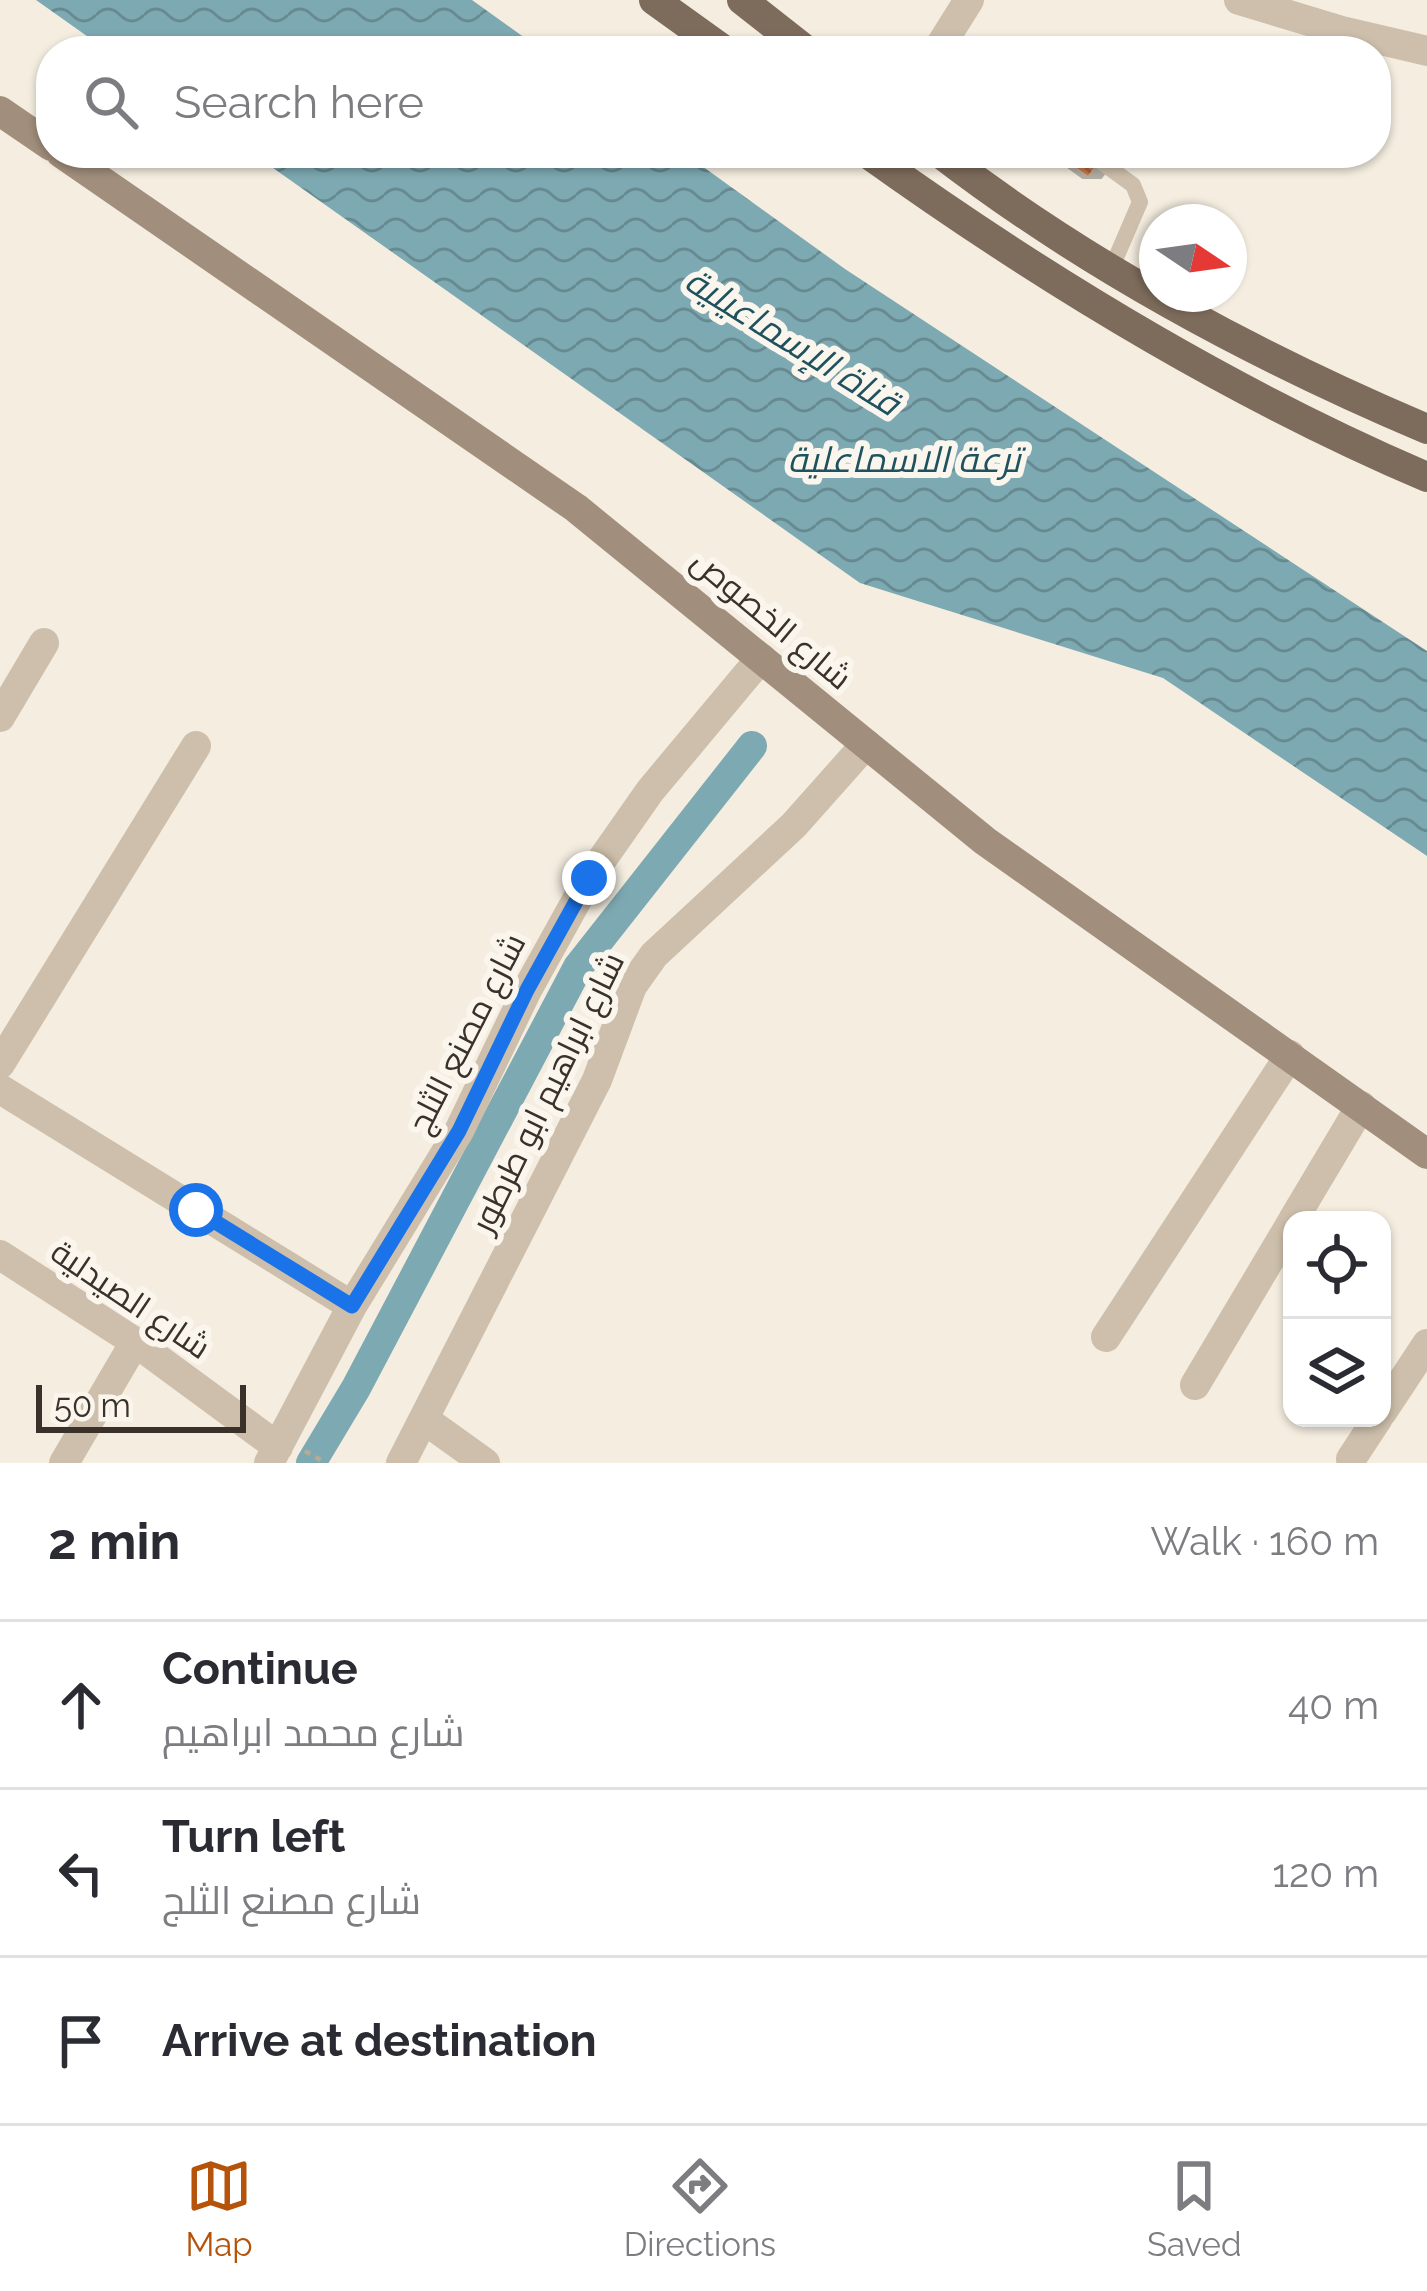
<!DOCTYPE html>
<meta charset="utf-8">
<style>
body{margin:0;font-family:Raleway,Cairo,sans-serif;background:#f2f2f3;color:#2b2b33}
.controls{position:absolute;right:36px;bottom:36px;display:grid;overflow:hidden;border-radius:24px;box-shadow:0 3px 9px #0004}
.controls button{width:108px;height:108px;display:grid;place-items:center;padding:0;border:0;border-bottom:3px solid #e1e1e2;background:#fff;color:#2b2b33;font:60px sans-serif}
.compass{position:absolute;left:1139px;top:204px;width:108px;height:108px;border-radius:50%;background:#fff;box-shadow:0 3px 9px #0004;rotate:103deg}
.scale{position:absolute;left:36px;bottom:30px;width:210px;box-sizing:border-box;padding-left:12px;border:6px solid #3a312a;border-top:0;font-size:33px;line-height:42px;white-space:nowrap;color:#3a312a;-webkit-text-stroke:9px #fbf6ed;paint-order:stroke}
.stop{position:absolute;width:36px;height:36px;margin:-27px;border:9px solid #1a73e8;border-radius:50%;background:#fff}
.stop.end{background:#1a73e8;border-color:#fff;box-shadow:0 3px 12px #0008}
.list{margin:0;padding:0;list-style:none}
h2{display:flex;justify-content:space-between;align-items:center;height:156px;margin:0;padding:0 48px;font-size:51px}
h2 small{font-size:39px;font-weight:400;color:#7c7c81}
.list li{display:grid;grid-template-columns:78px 1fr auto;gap:36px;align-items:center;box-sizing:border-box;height:168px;padding:0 48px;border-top:3px solid #e1e1e2}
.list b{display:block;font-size:45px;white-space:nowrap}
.list p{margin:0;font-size:39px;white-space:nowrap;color:#7c7c81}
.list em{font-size:39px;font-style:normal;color:#7c7c81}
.icon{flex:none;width:66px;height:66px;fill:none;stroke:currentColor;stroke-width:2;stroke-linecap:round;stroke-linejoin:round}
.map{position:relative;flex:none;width:1427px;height:1463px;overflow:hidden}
.search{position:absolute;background:#fff;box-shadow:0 3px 9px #0004;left:36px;right:36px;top:36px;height:132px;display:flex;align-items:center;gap:30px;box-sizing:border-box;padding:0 42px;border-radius:48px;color:#7c7c81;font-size:45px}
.sheet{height:660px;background:#fff}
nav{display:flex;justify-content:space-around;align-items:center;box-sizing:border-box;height:168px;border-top:3px solid #e1e1e2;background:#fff;font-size:33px;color:#7c7c81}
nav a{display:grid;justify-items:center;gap:6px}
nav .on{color:#b45309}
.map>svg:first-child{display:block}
</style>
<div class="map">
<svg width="1427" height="1463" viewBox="0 0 1427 1463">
<defs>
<pattern id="water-waves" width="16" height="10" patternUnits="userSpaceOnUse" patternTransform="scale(3)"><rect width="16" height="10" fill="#7da9b2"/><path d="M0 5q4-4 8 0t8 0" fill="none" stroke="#678a91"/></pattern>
<pattern id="building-back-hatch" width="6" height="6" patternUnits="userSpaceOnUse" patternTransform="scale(3)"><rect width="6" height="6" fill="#ca7848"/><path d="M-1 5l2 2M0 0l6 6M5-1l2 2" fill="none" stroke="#a5633c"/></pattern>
<filter id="shadow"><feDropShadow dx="7" dy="12" stdDeviation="0" flood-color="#0004"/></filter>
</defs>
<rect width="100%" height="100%" fill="#f4ede0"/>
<path fill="url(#water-waves)" d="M36 0H472L543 51H108Z
M252 153H684L845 269 1427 651V856L1163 678 860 583Z"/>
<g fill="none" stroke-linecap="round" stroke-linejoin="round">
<path stroke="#7da9b2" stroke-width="30" d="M311 1463 356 1388 578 967 752 746"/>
</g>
<path fill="url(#building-back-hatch)" filter="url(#shadow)" d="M1056 153H1105L1088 176Z"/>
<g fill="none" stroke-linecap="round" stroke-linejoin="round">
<path stroke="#b9a995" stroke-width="4.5" stroke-dasharray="6 6" stroke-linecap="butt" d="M305 1451 326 1463"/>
<path stroke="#cdbfab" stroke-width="16" d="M1100 161 1133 185 1140 202 1112 267"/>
<path stroke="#cdbfab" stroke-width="30" d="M1239 0 1342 31 1427 51
M937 51 969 0
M0 717 44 643
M0 1064 196 746
M0 1089 352 1306
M1293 1220 1361 1106
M0 1255 135 1342 278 1447
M1106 1337 1290 1055
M1195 1385 1292 1222
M1382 1412 1427 1344
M425 1420 485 1463
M1351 1459 1378 1418
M64 1463 135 1342
M269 1463 352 1306 459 1131 527 990 589 878 650 791 761 658
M401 1463 597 1080 632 986 654 955 794 825 866 744"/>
<path stroke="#a18e7c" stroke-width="30" d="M0 111 51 146
M61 153 576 508 985 841 1427 1154"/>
<path stroke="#7d6b5b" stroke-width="30" d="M654 0 725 51
M742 0 807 51
M867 153C1043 279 1228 392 1427 477
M940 153C1087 266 1257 357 1427 429"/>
</g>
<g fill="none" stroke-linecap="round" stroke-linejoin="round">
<path stroke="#1a73e8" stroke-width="15" d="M196 1210 352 1306 459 1131 527 990 589 878"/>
</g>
<g text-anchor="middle" stroke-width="12" stroke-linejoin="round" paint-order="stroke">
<g font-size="33" fill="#3a312a" stroke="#fbf6ed">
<text transform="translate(772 619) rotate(40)" y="12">شارع الخصوص</text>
<text transform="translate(466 1033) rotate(-63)" y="12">شارع مصنع الثلج</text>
<text transform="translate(547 1092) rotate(-64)" y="12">شارع ابراهيم ابو طرطور</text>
<text transform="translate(131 1299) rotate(34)" y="12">شارع الصيدلية</text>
</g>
<g font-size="36" font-style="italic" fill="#1e525e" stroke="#fbf6ed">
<text transform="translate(793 341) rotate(32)" y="13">قناة الإسماعيلية</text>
<text x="904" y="472">ترعة الاسماعلية</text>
</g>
</g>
</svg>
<div class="controls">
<button><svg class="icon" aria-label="locate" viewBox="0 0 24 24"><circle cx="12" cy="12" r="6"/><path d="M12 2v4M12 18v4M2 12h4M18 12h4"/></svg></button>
<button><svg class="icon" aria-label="layers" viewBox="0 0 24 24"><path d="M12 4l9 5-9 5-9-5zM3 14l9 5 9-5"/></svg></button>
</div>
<svg class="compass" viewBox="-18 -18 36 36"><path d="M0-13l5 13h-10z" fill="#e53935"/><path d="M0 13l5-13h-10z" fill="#7c7c81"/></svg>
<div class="scale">50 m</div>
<div class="stop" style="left:196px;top:1210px"></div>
<div class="stop end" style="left:589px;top:878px"></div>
<div class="search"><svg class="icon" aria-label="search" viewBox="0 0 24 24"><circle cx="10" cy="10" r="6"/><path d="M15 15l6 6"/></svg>Search here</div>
</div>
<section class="sheet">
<h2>2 min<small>Walk · 160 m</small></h2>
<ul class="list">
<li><svg class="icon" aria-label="ahead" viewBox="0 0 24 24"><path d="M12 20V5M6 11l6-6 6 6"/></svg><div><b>Continue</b><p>شارع محمد ابراهيم</p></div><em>40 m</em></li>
<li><svg class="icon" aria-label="left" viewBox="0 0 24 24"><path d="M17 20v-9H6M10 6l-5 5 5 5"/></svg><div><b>Turn left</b><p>شارع مصنع الثلج</p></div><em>120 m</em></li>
<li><svg class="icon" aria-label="arrive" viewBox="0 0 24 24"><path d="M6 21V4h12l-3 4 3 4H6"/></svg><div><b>Arrive at destination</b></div></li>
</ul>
</section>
<nav>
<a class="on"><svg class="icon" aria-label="map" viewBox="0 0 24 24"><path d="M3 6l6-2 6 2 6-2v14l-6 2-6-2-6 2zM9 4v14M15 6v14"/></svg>Map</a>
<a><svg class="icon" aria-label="directions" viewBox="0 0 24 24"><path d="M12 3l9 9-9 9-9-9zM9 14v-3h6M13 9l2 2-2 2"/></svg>Directions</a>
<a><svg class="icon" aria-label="saved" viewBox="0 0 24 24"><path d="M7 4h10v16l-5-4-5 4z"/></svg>Saved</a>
</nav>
